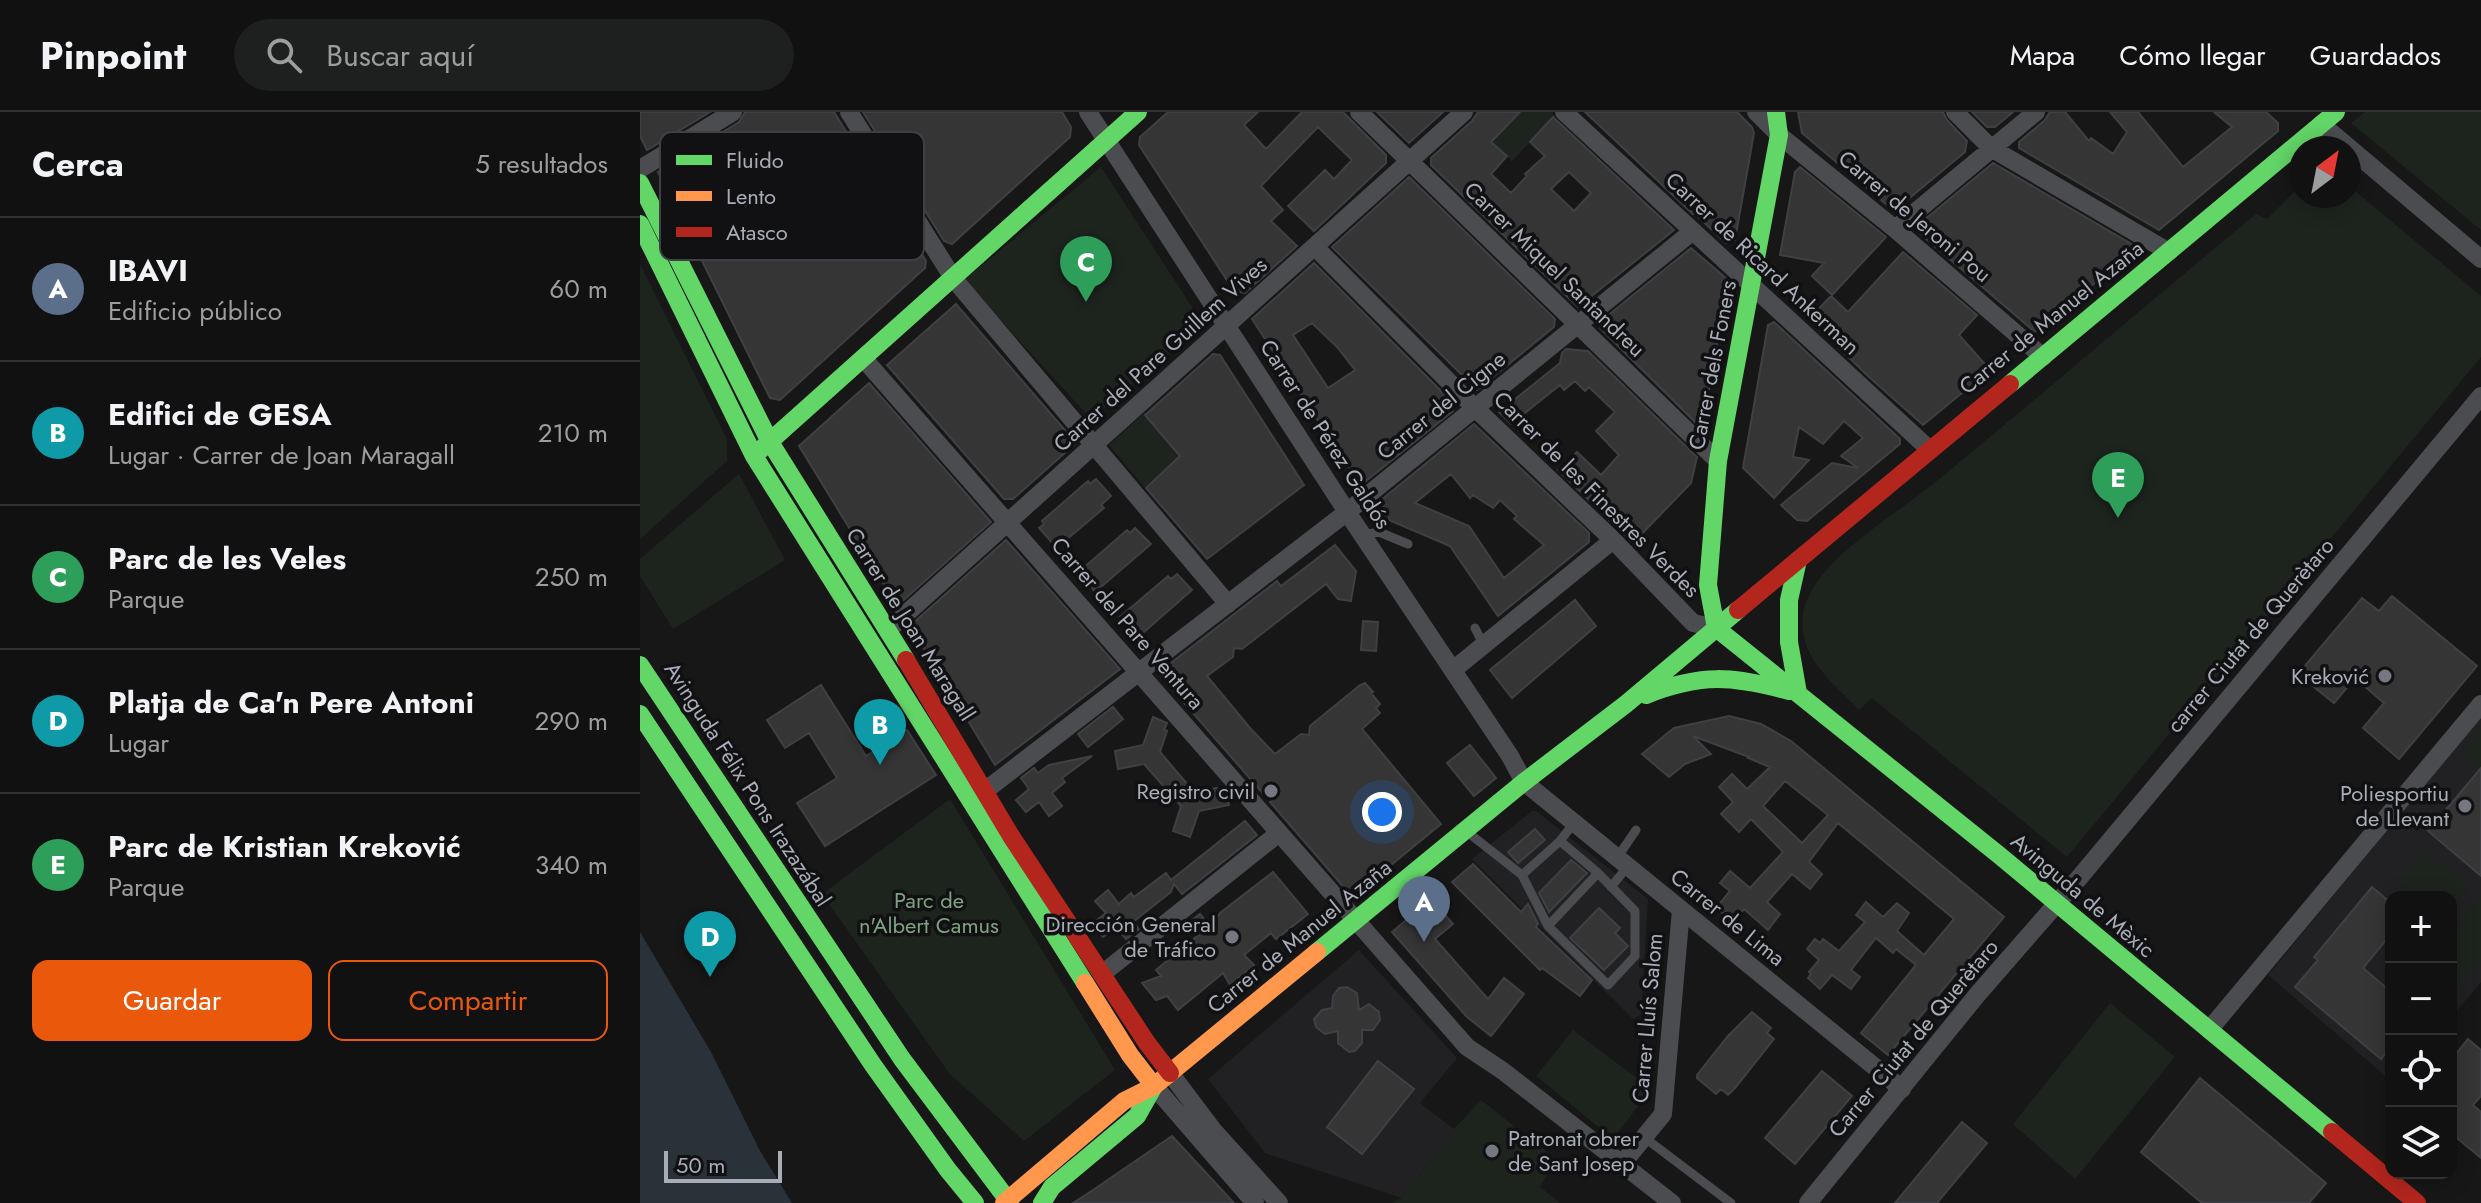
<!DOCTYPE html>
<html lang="es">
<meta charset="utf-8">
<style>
body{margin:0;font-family:Jost,sans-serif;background:#1e1f1f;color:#f1f3f6}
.controls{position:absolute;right:24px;bottom:24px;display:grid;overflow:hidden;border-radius:16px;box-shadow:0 4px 20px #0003}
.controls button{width:72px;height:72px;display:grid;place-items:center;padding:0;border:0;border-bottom:2px solid #303131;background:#111;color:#f1f3f6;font:40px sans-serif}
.compass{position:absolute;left:1649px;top:24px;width:72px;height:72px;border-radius:50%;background:#111;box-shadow:0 4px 20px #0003;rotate:32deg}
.scale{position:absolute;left:24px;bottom:20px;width:118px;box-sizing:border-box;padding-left:8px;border:4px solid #a8adb8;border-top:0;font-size:22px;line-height:28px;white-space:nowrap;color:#a8adb8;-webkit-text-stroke:6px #111113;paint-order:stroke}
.you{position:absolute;left:742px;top:700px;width:28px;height:28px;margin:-20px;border:6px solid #fff;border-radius:50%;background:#1a73e8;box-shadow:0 0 0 12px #1a73e833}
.badge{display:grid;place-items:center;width:52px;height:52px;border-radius:50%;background:#ea580c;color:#fff;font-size:26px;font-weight:700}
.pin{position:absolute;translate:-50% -66px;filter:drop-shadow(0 2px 4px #0008)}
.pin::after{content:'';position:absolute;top:42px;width:28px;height:24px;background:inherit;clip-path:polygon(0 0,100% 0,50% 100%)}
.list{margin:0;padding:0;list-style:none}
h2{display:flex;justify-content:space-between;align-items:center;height:104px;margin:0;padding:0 32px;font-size:34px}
h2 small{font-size:26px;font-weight:400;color:#9c9d9f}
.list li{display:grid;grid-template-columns:52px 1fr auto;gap:24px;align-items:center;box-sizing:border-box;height:144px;padding:0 32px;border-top:2px solid #303131}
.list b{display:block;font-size:30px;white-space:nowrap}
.list p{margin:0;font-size:26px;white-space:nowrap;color:#9c9d9f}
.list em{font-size:26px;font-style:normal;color:#9c9d9f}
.actions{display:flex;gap:16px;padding:24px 32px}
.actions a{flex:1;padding:18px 0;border:2px solid #ea580c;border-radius:16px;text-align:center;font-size:28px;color:#ea580c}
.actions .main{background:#ea580c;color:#fff}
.icon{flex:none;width:44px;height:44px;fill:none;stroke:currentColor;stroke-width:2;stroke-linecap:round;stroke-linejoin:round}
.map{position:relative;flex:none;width:1841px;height:1091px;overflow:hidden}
header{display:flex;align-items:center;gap:48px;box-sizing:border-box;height:112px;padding:0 40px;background:#111;border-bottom:2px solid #303131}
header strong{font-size:38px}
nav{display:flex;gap:44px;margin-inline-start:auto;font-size:28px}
.search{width:560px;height:72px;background:#1e1f1f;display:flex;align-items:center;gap:20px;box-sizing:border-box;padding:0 28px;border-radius:44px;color:#9c9d9f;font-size:30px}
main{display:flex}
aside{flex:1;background:#111}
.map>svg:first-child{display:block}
</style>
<header>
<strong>Pinpoint</strong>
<div class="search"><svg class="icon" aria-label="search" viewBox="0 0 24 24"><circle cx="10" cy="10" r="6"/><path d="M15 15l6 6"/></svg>Buscar aquí</div>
<nav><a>Mapa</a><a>Cómo llegar</a><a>Guardados</a></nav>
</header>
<main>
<aside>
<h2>Cerca<small>5 resultados</small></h2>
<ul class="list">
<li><span class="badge" style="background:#5c6f8a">A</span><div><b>IBAVI</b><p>Edificio público</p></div><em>60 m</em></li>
<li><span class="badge" style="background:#0f9aa8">B</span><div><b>Edifici de GESA</b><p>Lugar · Carrer de Joan Maragall</p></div><em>210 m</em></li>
<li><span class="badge" style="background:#2e9e5b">C</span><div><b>Parc de les Veles</b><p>Parque</p></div><em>250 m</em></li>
<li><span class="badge" style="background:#0f9aa8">D</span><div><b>Platja de Ca'n Pere Antoni</b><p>Lugar</p></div><em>290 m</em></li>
<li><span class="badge" style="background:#2e9e5b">E</span><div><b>Parc de Kristian Kreković</b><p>Parque</p></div><em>340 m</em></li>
</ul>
<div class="actions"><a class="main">Guardar</a><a>Compartir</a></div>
</aside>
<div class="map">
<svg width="1841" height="1091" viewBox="0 0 1841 1091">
<rect width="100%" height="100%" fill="#171717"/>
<path fill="#212123" d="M1841 605V870L1811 906V785H1751V969L1628 863Z
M892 699H896L1008 787 1001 903 993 907 832 747Z
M719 838 817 946 780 991 814 1017 762 1086 625 1041 568 967Z"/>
<path fill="#1d241e" d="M879 0H911L915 4 872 49 851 29Z
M1725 0H1841V118L1711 11Z
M461 55 563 212 451 307 324 168Z
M1661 73V84H1709V74L1841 184V245L1427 745 1232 586 1219 598C1193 571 1157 544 1163 502 1166 482 1183 460 1198 446 1230 416 1269 392 1303 364 1408 277 1511 189 1616 102L1627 107Z
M0 152 87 327V349L0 427Z
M504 301 540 344 505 376 469 333Z
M99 362 145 448 33 517 0 464V447Z
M1841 616V658L1820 641Z
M310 687 475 958 384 1029 309 961 182 782Z
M1783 738 1828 775 1811 795V785H1776L1757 769Z
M1841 786V851L1820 876 1811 869V822Z
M1470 891 1535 945 1435 1067 1373 1012Z
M933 918 1002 970 1005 985 973 1027 896 964Z
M841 988 916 1047 900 1075 920 1091H751L762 1086 814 1017Z"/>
<path fill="#2a3239" d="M0 820 71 940 119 1037 152 1091H0Z"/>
<path fill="#353536" stroke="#3f4043" stroke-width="2" fill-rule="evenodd" d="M0 0H70L7 38 0 24Z
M105 0H194L286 149 285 156 140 288 130 286 18 60 99 10Z
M223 0H422L431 15 430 25 312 132 304 129Z
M528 0H618L604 13 626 37 662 0H703L746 43V51L674 119 648 94 685 58 694 67 712 48 678 15 621 74 643 98 631 109 657 134 605 181 594 179 499 33 500 25Z
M737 0H803L769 31Z
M838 0H880L851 30 867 44 851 62 871 81 887 64 885 62 905 44 890 30 913 5 1034 118 938 195 791 53V46L832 9ZM929 60 951 81 934 99 911 77Z
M945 0H1097L1112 15 1114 21 1095 128 1086 131 1054 101 1053 102Z
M1158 0H1303L1307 8 1327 29 1325 40 1254 99 1162 21Z
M1332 0H1373L1355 15H1347Z
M1410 0H1425L1449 29 1451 26 1473 42 1487 20 1470 0H1498L1543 55 1592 15 1574 0H1626L1638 11V19L1519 118 1379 36V30L1404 9Z
M1353 51 1493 133 1494 139 1395 220 1277 119V114Z
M1160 55 1246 125 1192 183 1172 164 1184 151 1140 143 1155 60Z
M769 65 915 207 914 215 837 278 692 135Z
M1051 136 1088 168 1064 306 1055 310 960 216V210Z
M1263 140 1337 203 1319 223 1350 258 1283 313 1228 264 1169 207 1191 184 1208 200Z
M674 151 813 291V299L726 369 716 367 612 207ZM672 211 697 235 715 258 688 276 653 223Z
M316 192 436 331 373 387H364L247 253Z
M1134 210 1260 327V332L1167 409 1157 408 1141 393 1192 351 1218 356 1201 344 1223 326 1204 309 1183 332 1159 315 1153 345 1169 348 1134 386 1103 356 1128 213Z
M926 237 948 239 1057 345 1051 371 993 431 918 358 937 340 961 363 979 343 956 319 975 300 949 275 945 279 935 269 924 278 920 273 871 312 859 300 920 251 922 241Z
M573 242 580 243 664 373 567 447 506 376 540 344 505 303Z
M229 271 351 410 257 494 159 334Z
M834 312 949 421V430L858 504 810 434 742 405 740 389ZM811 362 830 386 833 383 853 396 860 388 877 404 874 407 904 433 864 466 829 414 775 391Z
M456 367 471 384 461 393 464 396 426 428 423 425 414 433 399 416 404 412 402 409 448 369 450 372Z
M495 416 511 432 455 480 440 459 487 418 490 421Z
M366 428 480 557 355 653 270 514Z
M695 433 716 459 711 489 698 487 686 472 602 537 594 536 593 545 567 564 610 616 635 642 661 622 669 623 670 614 720 573 725 571 733 580 731 581 740 592 736 596 740 601 722 617 801 712 718 780 707 779 630 690 640 682 626 685 518 561 637 469 641 474Z
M537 462 552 478 496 527 480 505 528 464 531 467Z
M1752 484 1837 554 1759 647 1723 616 1744 591 1715 566 1694 591 1658 562 1722 486 1739 499Z
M935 488 956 514 872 586 850 558Z
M723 509 738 510 736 539 721 538Z
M181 573 226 644 267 618 296 663 185 734 157 691 197 666 169 621 145 636 127 608Z
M473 595 483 607 448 635 438 622Z
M1089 604 1121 612 1151 629 1364 805 1248 943 1221 921 1276 853 1256 837 1253 841 1236 826 1211 858 1220 865 1211 877 1192 863 1180 877 1168 866 1171 862 1169 860 1179 848 1167 837 1175 827 1180 831 1183 827 1199 839 1225 810 1216 803 1226 790 1243 805 1257 791 1269 801 1257 819 1284 843 1314 807 1198 711 1169 750 1182 762 1170 777 1152 762 1127 790 1140 802 1128 818 1104 797 1093 810 1076 796 1090 779 1080 771 1090 759 1110 776 1143 740 1111 707 1099 720 1081 702 1093 690 1079 675 1092 662 1107 677 1130 655 1108 646 1109 645 1053 624 1071 642 1045 652 1029 665 1002 642 1034 616ZM1145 669 1188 703 1162 731 1123 694Z
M513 605 527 611 524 618 527 619 520 640 554 680 577 676V679L586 678 589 693 559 699 550 725 533 719 541 694 504 652 478 657 475 639 503 633Z
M830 633 856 666 834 684 807 651Z
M452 644 422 666 425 670 412 681 422 694 409 704 399 690 386 700 376 688 389 677 381 666 394 656 398 661 409 653Z
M1841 656V764L1788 719Z
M605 709 617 723 542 782 534 772 531 780 493 810 499 817 486 827 476 815 463 825 452 812 466 801 455 789 468 778 479 792 491 781 494 785 526 761 531 768Z
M895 717 905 728 878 751 868 740Z
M931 748 947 761 909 800 899 781Z
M833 752 881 800 888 792 898 812 896 815 952 868 940 884 902 856 900 858 812 770Z
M633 760 668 802 636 827 631 821 604 843 614 853 590 873 583 861 538 898 527 884 516 888 502 871 521 864 516 858 561 821 551 809 560 802 571 815 580 801Z
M1732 775 1751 791V822L1723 856 1751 880V935L1741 947 1655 875 1678 848 1674 845Z
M791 787 813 812 795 827 848 887 864 866 884 882 851 924 827 905 752 820Z
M959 796 980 816 975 821 988 834 964 858 930 826Z
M707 875 717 881 719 898 729 892 739 900 740 908 733 918H722V931L715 939 709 940 698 931V919L685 922 676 915 674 907 682 898 692 896 693 884 699 876Z
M1112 900 1131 916 1127 921 1134 927 1095 976 1088 983 1081 977 1076 982 1057 966V963L1088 924Z
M1828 927 1841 938V984L1833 993 1841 1000V1046L1811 1021V948Z
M738 949 774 977 722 1042 687 1015Z
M1182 959 1212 984 1155 1052 1125 1026Z
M1560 966 1686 1071 1669 1091H1562L1501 1040Z
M1322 1010 1347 1031 1297 1091H1255Z
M532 1024 594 1091H433L453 1078Z"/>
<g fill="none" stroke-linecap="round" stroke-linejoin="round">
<path stroke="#4b4c50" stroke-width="9" d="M723 423 739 420 768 432
M835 516 843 532
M826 719 882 763 908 814 968 873 995 844V799L958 761 920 729
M977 746 996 718
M882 763 920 729 934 711
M971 775 988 754
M908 814 958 761
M1005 1026 1091 1091"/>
<path stroke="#4b4c50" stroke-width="18" d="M209 0 313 166 588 492
M448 0 707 400 870 644 884 670 1262 977
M719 0 1078 349
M924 0 1289 337
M1116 0 1139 23 1255 117 1403 245
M1315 0 1351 36 1529 140
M1681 12 1841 147
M0 57 93 0
M1255 117 1396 0
M675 135 835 296 973 428 1053 511 1076 516
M223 246 827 935 863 959 1032 1091
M248 518 824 0
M813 558 973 428
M346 678 707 400 1053 119
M462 862 639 721
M1569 918 1841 592
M530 961 573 1018 639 1091
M514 974 615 1091
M982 1052 1023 1002 1041 798
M1168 1091 1337 883 1439 766 1841 284"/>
<path stroke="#63d668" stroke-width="18" d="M0 71 130 330 266 548
M0 112 114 344 445 871
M1370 272 1696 0
M118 340 498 0
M1158 448 1149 488V530L1158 581
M1076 516 1359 743 1692 1020
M1076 516 1068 473 1078 349 1139 23 1136 0
M0 553 262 947 370 1091
M1006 583C1062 561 1092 564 1149 579
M0 602 233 953 308 1058 335 1091
M677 840 884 670 986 592 1098 498
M402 1091 412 1075 497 1004 514 974"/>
<path stroke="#ff974d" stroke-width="18" d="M445 871 490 943 514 974
M364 1091 484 989 514 974 677 840"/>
<path stroke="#b3261e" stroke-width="18" d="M1098 498 1370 272
M266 548 371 724 507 931 530 961
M1692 1020 1777 1091"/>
</g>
<g fill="#757880" stroke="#111113" stroke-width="3">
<circle cx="1745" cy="564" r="8"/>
<circle cx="631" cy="679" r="8"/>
<circle cx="1825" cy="694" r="8"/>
<circle cx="592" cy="825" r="8"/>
<circle cx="852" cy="1039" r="8"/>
</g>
<g text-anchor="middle" stroke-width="7" stroke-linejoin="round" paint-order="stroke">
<g font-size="22" fill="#a8adb8" stroke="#111113">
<text transform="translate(1275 104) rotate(40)" y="8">Carrer de Jeroni Pou</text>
<text transform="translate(1123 151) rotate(43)" y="8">Carrer de Ricard Ankerman</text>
<text transform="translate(915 157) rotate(44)" y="8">Carrer Miquel Santandreu</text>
<text transform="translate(1411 205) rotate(-39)" y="8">Carrer de Manuel Azaña</text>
<text transform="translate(520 242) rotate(-42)" y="8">Carrer del Pare Guillem Vives</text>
<text transform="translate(1072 253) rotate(-79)" y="8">Carrer dels Foners</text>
<text transform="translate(801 293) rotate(-39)" y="8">Carrer del Cigne</text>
<text transform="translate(686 322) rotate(57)" y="8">Carrer de Pérez Galdós</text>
<text transform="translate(957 382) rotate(45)" y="8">Carrer de les Finestres Verdes</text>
<text transform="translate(488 511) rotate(49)" y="8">Carrer del Pare Ventura</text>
<text transform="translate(271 512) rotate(58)" y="8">Carrer de Joan Maragall</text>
<text transform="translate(1610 523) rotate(-50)" y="8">carrer Ciutat de Querètaro</text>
<text transform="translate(108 672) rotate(57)" y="8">Avinguda Félix Pons Irazazábal</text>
<text transform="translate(1443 783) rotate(40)" y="8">Avinguda de Mèxic</text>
<text transform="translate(1088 805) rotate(39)" y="8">Carrer de Lima</text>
<text transform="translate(659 824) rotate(-39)" y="8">Carrer de Manuel Azaña</text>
<text transform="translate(1007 906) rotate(-85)" y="8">Carrer Lluís Salom</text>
<text transform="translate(1273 926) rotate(-50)" y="8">Carrer Ciutat de Querètaro</text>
</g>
<g font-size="22" fill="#a8adb8" stroke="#111113" text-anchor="end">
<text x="1729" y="572">Kreković</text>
<text x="615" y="687">Registro civil</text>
<text x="1809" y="689">Poliesportiu<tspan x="1809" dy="25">de Llevant</tspan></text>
<text x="576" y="820">Dirección General<tspan x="576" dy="25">de Tráfico</tspan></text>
<text x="868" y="1034" text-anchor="start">Patronat obrer<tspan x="868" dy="25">de Sant Josep</tspan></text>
</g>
<g font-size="22" fill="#7fa381" stroke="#111113">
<text x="289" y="796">Parc de<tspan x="289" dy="25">n'Albert Camus</tspan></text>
</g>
</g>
<rect x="20" y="20" width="264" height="128" rx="12" fill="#111113" stroke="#3e4045" stroke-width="2"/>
<rect x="36" y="43" width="36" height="10" fill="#63d668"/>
<rect x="36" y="79" width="36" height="10" fill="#ff974d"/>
<rect x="36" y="115" width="36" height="10" fill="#b3261e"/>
<g font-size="22" fill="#a8adb8">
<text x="86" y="56">Fluido</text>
<text x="86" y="92">Lento</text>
<text x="86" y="128">Atasco</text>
</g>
</svg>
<div class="controls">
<button>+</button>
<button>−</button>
<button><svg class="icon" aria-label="locate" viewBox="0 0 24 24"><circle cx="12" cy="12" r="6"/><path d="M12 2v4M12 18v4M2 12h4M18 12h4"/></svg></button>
<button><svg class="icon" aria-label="layers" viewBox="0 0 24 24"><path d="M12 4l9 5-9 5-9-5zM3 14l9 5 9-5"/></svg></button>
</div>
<svg class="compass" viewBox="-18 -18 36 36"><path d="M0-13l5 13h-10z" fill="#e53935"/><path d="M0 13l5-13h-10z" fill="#9c9d9f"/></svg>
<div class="scale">50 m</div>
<div class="you"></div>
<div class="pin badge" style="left:784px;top:830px;background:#5c6f8a">A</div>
<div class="pin badge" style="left:240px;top:653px;background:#0f9aa8">B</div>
<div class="pin badge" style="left:446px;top:190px;background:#2e9e5b">C</div>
<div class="pin badge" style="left:70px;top:865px;background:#0f9aa8">D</div>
<div class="pin badge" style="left:1478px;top:406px;background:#2e9e5b">E</div>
</div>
</main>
